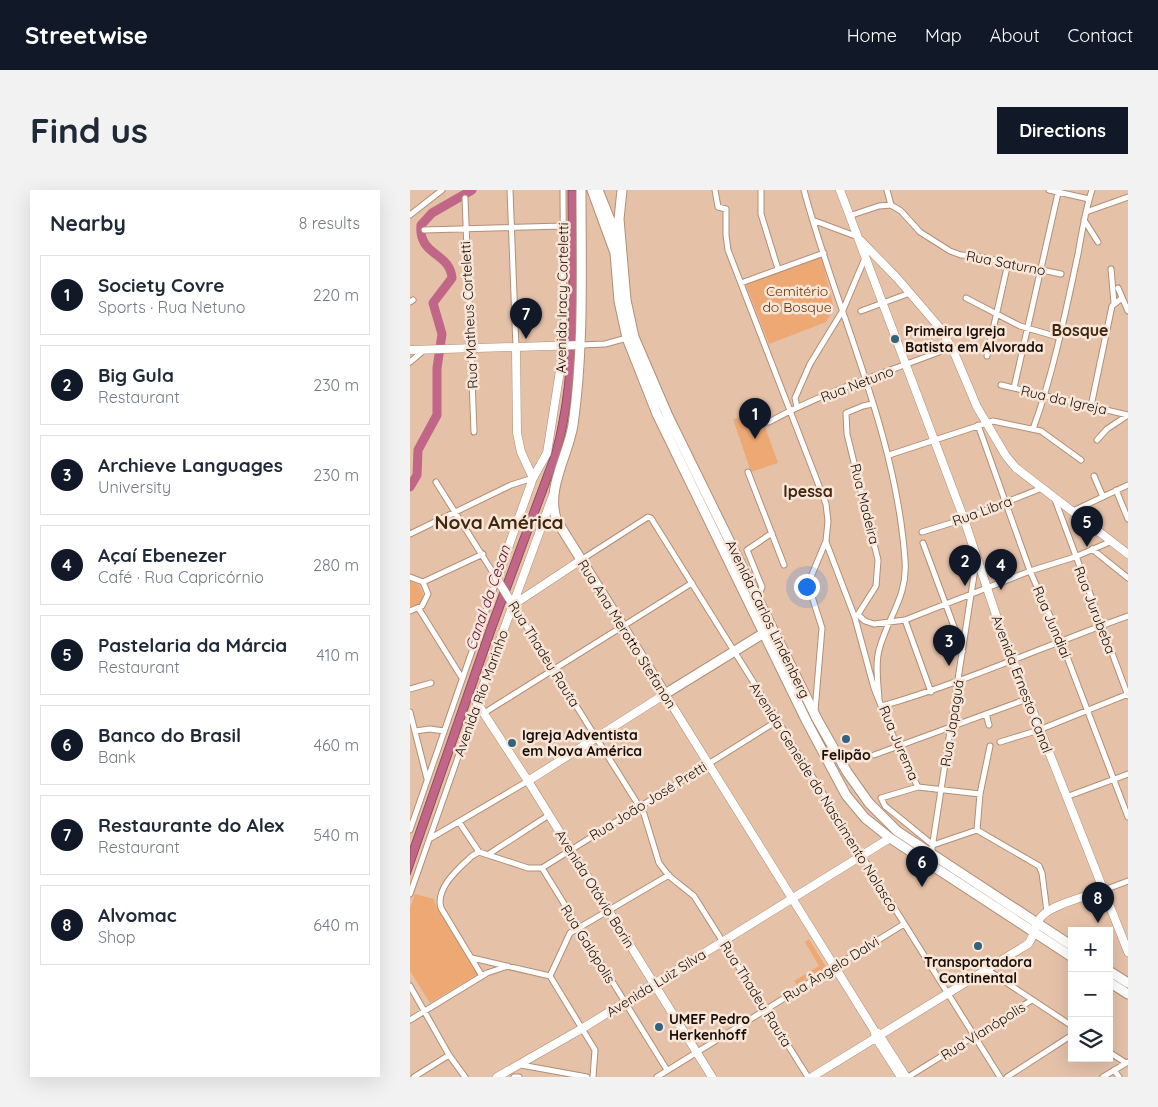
<!DOCTYPE html>
<meta charset="utf-8">
<style>
body{margin:0;font-family:Quicksand,sans-serif;background:#f2f2f3;color:#1f2937}
.controls{position:absolute;right:15px;bottom:15px;display:grid;overflow:hidden;border-radius:0px;box-shadow:0 5px 20px #0002}
.controls button{width:45px;height:45px;display:grid;place-items:center;padding:0;border:0;border-bottom:1px solid #e0e1e3;background:#fff;color:#1f2937;font:25px sans-serif}
.you{position:absolute;left:396px;top:396px;width:18px;height:18px;margin:-12px;border:4px solid #fff;border-radius:50%;background:#1a73e8;box-shadow:0 0 0 8px #1a73e833}
.badge{display:grid;place-items:center;width:32px;height:32px;border-radius:50%;background:#111827;color:#fff;font-size:16px;font-weight:700}
.pin{position:absolute;translate:-50% -41px;filter:drop-shadow(0 1px 2px #0008)}
.pin::after{content:'';position:absolute;top:26px;width:18px;height:15px;background:inherit;clip-path:polygon(0 0,100% 0,50% 100%)}
.list{margin:0;padding:0;list-style:none}
h2{display:flex;justify-content:space-between;align-items:center;height:65px;margin:0;padding:0 20px;font-size:21px}
h2 small{font-size:16px;font-weight:400;color:#747a83}
.list li{display:grid;grid-template-columns:32px 1fr auto;gap:15px;align-items:center;box-sizing:border-box;height:80px;margin:0 10px 10px;padding:0 10px;border:1px solid #e0e1e3;border-radius:0px}
.list b{display:block;font-size:19px;white-space:nowrap}
.list p{margin:0;font-size:16px;white-space:nowrap;color:#747a83}
.list em{font-size:16px;font-style:normal;color:#747a83}
.icon{flex:none;width:28px;height:28px;fill:none;stroke:currentColor;stroke-width:2;stroke-linecap:round;stroke-linejoin:round}
.map{position:relative;flex:none;width:718px;height:887px;overflow:hidden;border-radius:0px}
header{display:flex;align-items:center;gap:30px;box-sizing:border-box;height:70px;padding:0 25px;background:#111827;color:#fff}
header strong{font-size:24px}
nav{display:flex;gap:28px;margin-inline-start:auto;font-size:18px}
.intro{display:flex;align-items:center;justify-content:space-between;box-sizing:border-box;height:120px;padding:0 30px}
h1{margin:0;font-size:35px}
.button{padding:12px 22px;border-radius:0px;background:#111827;color:#fff;font-size:18px;font-weight:700}
main{display:flex;gap:30px;padding:0 30px}
aside{flex:1;background:#fff;border-radius:0px;box-shadow:0 5px 20px #0002}
.map>svg:first-child{display:block}
</style>
<header>
<strong>Streetwise</strong>
<nav><a>Home</a><a>Map</a><a>About</a><a>Contact</a></nav>
</header>
<div class="intro"><h1>Find us</h1><a class="button">Directions</a></div>
<main>
<aside>
<h2>Nearby<small>8 results</small></h2>
<ul class="list">
<li><span class="badge">1</span><div><b>Society Covre</b><p>Sports · Rua Netuno</p></div><em>220 m</em></li>
<li><span class="badge">2</span><div><b>Big Gula</b><p>Restaurant</p></div><em>230 m</em></li>
<li><span class="badge">3</span><div><b>Archieve Languages</b><p>University</p></div><em>230 m</em></li>
<li><span class="badge">4</span><div><b>Açaí Ebenezer</b><p>Café · Rua Capricórnio</p></div><em>280 m</em></li>
<li><span class="badge">5</span><div><b>Pastelaria da Márcia</b><p>Restaurant</p></div><em>410 m</em></li>
<li><span class="badge">6</span><div><b>Banco do Brasil</b><p>Bank</p></div><em>460 m</em></li>
<li><span class="badge">7</span><div><b>Restaurante do Alex</b><p>Restaurant</p></div><em>540 m</em></li>
<li><span class="badge">8</span><div><b>Alvomac</b><p>Shop</p></div><em>640 m</em></li>
</ul>
</aside>
<div class="map">
<svg width="718" height="887" viewBox="0 0 718 887">
<rect width="100%" height="100%" fill="#e5c1a8"/>
<path fill="#eea873" d="M409 67 412 69 424 119 416 132 359 154 336 95 338 92Z
M350 223 368 273 341 282 323 229Z
M0 391 9 395 13 404 12 411 7 415 0 417Z
M5 704 24 709 25 714 68 784 20 813 0 781V718Z
M399 749 416 777 387 795 384 791 409 776 395 752Z"/>
<path fill="#c16687" stroke="#8f4b60" d="M158 0H166C166 88 173 179 150 265L86 438 0 685V658L78 434 142 262C165 176 158 88 158 0Z"/>
<g fill="none" stroke-linecap="round" stroke-linejoin="round">
<path stroke="#c16687" stroke-width="9" d="M0 297 7 285 8 260 27 225V178L32 144 23 113 42 88C40 62 8 66 11 35L22 23 62 0"/>
<g stroke="#b18f77" stroke-width="7">
<path id="street" d="M100 0 106 158
M153 0 154 155
M305 0 308 17 316 19V45L318 60 416 314 418 331 416 351 398 394 412 438 405 521
M351 0V24L368 79
M394 0C427 123 486 241 495 370 498 407 478 426 469 460 465 475 468 493 469 509
M477 0 481 15
M639 0 679 9
M55 8 64 242
M676 22 718 7
M0 25 32 0
M439 26 469 16 481 15 491 21 510 42 540 61 551 65 566 66 651 84
M674 30 688 52
M405 31 448 47
M14 40 153 36
M701 79 704 113
M331 93 414 63
M708 98 718 121
M556 108 610 136 648 147
M0 112 3 110
M451 121 500 103
M171 155 195 154 217 148
M577 166 598 73
M0 172 14 160
M591 195 718 225
M604 198 648 3
M348 215 354 231 359 232C417 200 481 181 542 157
M681 216 702 116 712 108
M387 217 385 208 400 174 433 120 455 68
M568 235 620 381 651 451 718 627
M623 239C643 185 656 120 668 64 672 42 675 21 682 0
M687 250 697 239 718 225
M479 265 583 231 631 241 671 270
M338 282 374 375
M684 286 693 307
M706 300 718 329
M644 307 718 506
M663 321 718 295
M512 342 554 329 632 298
M0 344 101 295 123 288
M416 352 445 428 464 498 487 556 508 597
M513 353 553 461
M682 359 718 388
M171 370 238 327 241 328 590 887
M0 387 13 392 18 404 12 416 0 421
M13 392 73 364
M348 408 352 397 337 360 362 343
M103 415 234 624 249 673 259 686 284 706 398 887
M9 419 52 488
M448 425 455 431 464 434 495 430 620 381 665 367 702 351
M447 426 466 396 468 370 437 244 436 223 453 216 462 214
M495 430 521 502
M0 499 21 493
M472 516C556 492 636 455 718 426
M0 522 17 589
M74 523 282 393
M576 524 579 535
M5 541 20 539 34 541
M590 552 629 540 718 504
M464 565 617 509
M656 607 718 584
M49 632 69 662
M0 640 87 389 26 292
M567 640 523 655 475 616 471 608 508 597 570 604
M567 640 629 676 632 683 637 722
M567 640 570 604 580 556
M21 648 118 591
M79 664 139 625
M521 665 566 372
M132 678 257 880
M694 700 718 691
M0 704 67 513
M62 768 140 786
M576 779 662 836
M72 786 31 718C25 698 49 678 62 666L69 662 118 678H132L367 531
M140 786 160 743 259 685
M140 786 185 860 183 887
M0 796 39 865 55 887
M0 830 77 783 98 776
M699 862 716 873
M111 875 177 887
M704 880 709 887
M4 887 39 865
M104 887H109
M247 887 494 734
M498 887 622 810
M597 887 662 845
M693 887 718 872"/>
</g>
<g stroke="#b18f77" stroke-width="9">
<path id="secondary" d="M430 0 554 329 592 443 718 762
M450 50 487 88 530 138 543 160 567 217 596 266 606 278 718 364
M106 158 107 243 111 262 123 288
M0 160 171 155
M143 305 67 513 118 591 302 887
M103 415 87 389 123 288 137 263 154 155
M103 415 171 370
M118 591 255 504 464 840 466 848 491 887
M468 843 496 887
M87 887 173 838 480 648
M402 887 618 754C625 746 624 734 632 726 643 714 679 706 694 700"/>
</g>
<g stroke="#b18f77" stroke-width="11">
<path id="primary" d="M171 0C171 78 174 158 163 235 158 266 135 300 147 331L255 504 359 440
M182 0 205 63 209 111 217 148 247 224 397 532 436 605 455 628 480 648 662 767
M188 0 208 50
M212 0 209 29 216 110 224 147 258 226 407 529 437 582 459 613 487 641 662 756
M699 781 718 793
M699 792 718 804"/>
</g>
<use href="#street" stroke="#fff" stroke-width="5"/>
<use href="#secondary" stroke="#fff" stroke-width="8"/>
<use href="#primary" stroke="#fff" stroke-width="9"/>
</g>
<g fill="#316280" stroke="#f8e6d9" stroke-width="2">
<circle cx="485" cy="149" r="5"/>
<circle cx="436" cy="549" r="5"/>
<circle cx="102" cy="553" r="5"/>
<circle cx="568" cy="756" r="5"/>
<circle cx="249" cy="837" r="5"/>
</g>
<g text-anchor="middle" stroke-width="5" stroke-linejoin="round" paint-order="stroke">
<g font-size="14" fill="#190d05" stroke="#f8e6d9">
<text transform="translate(596 73) rotate(11)" y="5">Rua Saturno</text>
<text transform="translate(152 108) rotate(-89)" y="5">Avenida Iracy Corteletti</text>
<text transform="translate(59 125) rotate(-93)" y="5">Rua Matheus Corteletti</text>
<text transform="translate(447 194) rotate(-21)" y="5">Rua Netuno</text>
<text transform="translate(654 210) rotate(13)" y="5">Rua da Igreja</text>
<text transform="translate(455 314) rotate(76)" y="5">Rua Madeira</text>
<text transform="translate(572 321) rotate(-20)" y="5">Rua Libra</text>
<text transform="translate(685 420) rotate(69)" y="5">Rua Jurubeba</text>
<text transform="translate(358 429) rotate(64)" y="5">Avenida Carlos Lindenberg</text>
<text transform="translate(642 432) rotate(67)" y="5">Rua Jundiai</text>
<text transform="translate(217 444) rotate(58)" y="5">Rua Ana Merotto Stefanon</text>
<text transform="translate(134 464) rotate(58)" y="5">Rua Thadeu Rauta</text>
<text transform="translate(612 494) rotate(69)" y="5">Avenida Ernesto Canal</text>
<text transform="translate(71 503) rotate(-70)" y="5">Avenida Rio Marinho</text>
<text transform="translate(542 533) rotate(-81)" y="5">Rua Japaguá</text>
<text transform="translate(489 553) rotate(67)" y="5">Rua Jurema</text>
<text transform="translate(414 607) rotate(58)" y="5">Avenida Geneide do Nascimento Nolasco</text>
<text transform="translate(238 611) rotate(-32)" y="5">Rua João José Pretti</text>
<text transform="translate(185 699) rotate(58)" y="5">Avenida Otávio Borin</text>
<text transform="translate(178 754) rotate(58)" y="5">Rua Galópolis</text>
<text transform="translate(421 779) rotate(-32)" y="5">Rua Ângelo Dalvi</text>
<text transform="translate(246 793) rotate(-32)" y="5">Avenida Luiz Silva</text>
<text transform="translate(346 804) rotate(58)" y="5">Rua Thadeu Rauta</text>
<text transform="translate(573 841) rotate(-32)" y="5">Rua Vianópolis</text>
</g>
<g font-size="14" fill="#633200" stroke="#f8e6d9">
<text x="387" y="106">Cemitério<tspan x="387" dy="16">do Bosque</tspan></text>
</g>
<g font-size="14" font-weight="bold" fill="#190d05" stroke="#f8e6d9" text-anchor="start">
<text x="495" y="146">Primeira Igreja<tspan x="495" dy="16">Batista em Alvorada</tspan></text>
<text x="112" y="550">Igreja Adventista<tspan x="112" dy="16">em Nova América</tspan></text>
<text x="436" y="570" text-anchor="middle">Felipão</text>
<text x="568" y="777" text-anchor="middle">Transportadora<tspan x="568" dy="16">Continental</tspan></text>
<text x="259" y="834">UMEF Pedro<tspan x="259" dy="16">Herkenhoff</tspan></text>
</g>
<g font-size="15" font-style="italic" fill="#630e36" stroke="#f8e6d9">
<text transform="translate(78 408) rotate(-71)" y="5">Canal da Cesan</text>
</g>
<g font-size="16" font-weight="bold" fill="#412610" stroke="#f8e6d9">
<text x="670" y="146">Bosque</text>
<text x="398" y="307">Ipessa</text>
</g>
<g font-size="19" font-weight="bold" fill="#412610" stroke="#f8e6d9">
<text x="89" y="339">Nova América</text>
</g>
</g>
</svg>
<div class="controls">
<button>+</button>
<button>−</button>
<button><svg class="icon" aria-label="layers" viewBox="0 0 24 24"><path d="M12 4l9 5-9 5-9-5zM3 14l9 5 9-5"/></svg></button>
</div>
<div class="you"></div>
<div class="pin badge" style="left:345px;top:249px">1</div>
<div class="pin badge" style="left:555px;top:396px">2</div>
<div class="pin badge" style="left:539px;top:476px">3</div>
<div class="pin badge" style="left:591px;top:400px">4</div>
<div class="pin badge" style="left:677px;top:357px">5</div>
<div class="pin badge" style="left:512px;top:697px">6</div>
<div class="pin badge" style="left:116px;top:149px">7</div>
<div class="pin badge" style="left:688px;top:733px">8</div>
</div>
</main>
